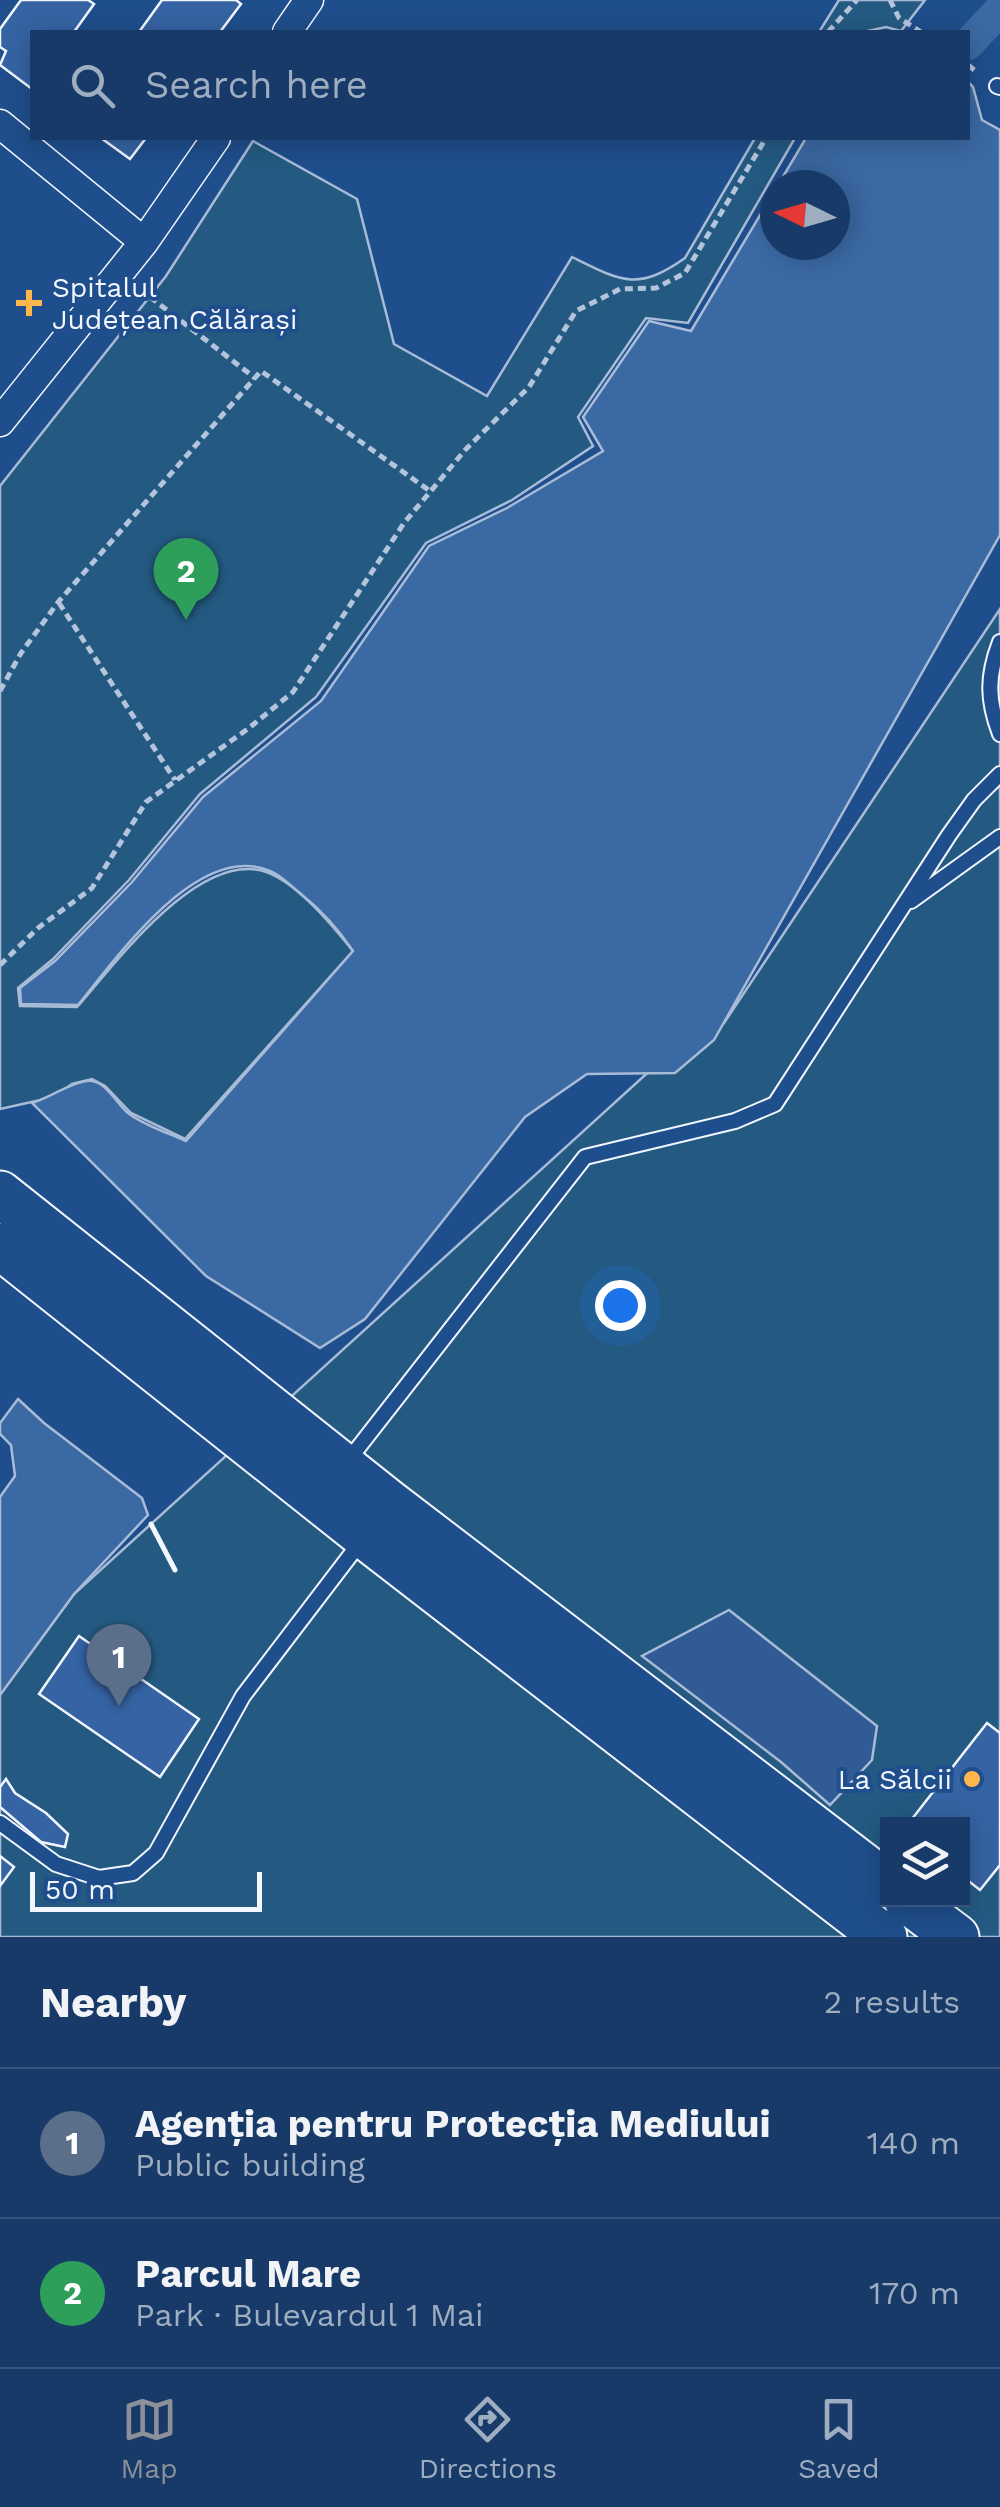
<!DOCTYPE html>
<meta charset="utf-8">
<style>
body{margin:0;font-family:"Work Sans",sans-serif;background:#20416f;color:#f1f3f6}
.controls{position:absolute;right:30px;bottom:30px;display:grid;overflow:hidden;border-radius:0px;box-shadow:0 5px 25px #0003}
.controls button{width:90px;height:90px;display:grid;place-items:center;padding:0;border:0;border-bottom:2px solid #36547d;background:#173a69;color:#f1f3f6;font:50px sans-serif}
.compass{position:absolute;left:760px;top:170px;width:90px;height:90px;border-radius:50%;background:#173a69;box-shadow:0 5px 25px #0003;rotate:275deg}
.scale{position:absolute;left:30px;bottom:25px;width:232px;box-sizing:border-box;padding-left:10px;border:5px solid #f2f6ff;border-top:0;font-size:28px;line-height:35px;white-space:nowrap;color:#f2f6ff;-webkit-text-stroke:8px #1f4e8c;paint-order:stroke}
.you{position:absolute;left:620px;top:1305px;width:35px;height:35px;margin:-25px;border:8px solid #fff;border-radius:50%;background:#1a73e8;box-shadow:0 0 0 15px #1a73e833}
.badge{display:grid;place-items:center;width:65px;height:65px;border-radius:50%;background:#8c9099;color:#fff;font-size:32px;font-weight:700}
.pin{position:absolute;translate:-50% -82px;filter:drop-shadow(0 2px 5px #0008)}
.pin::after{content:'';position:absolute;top:52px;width:35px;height:30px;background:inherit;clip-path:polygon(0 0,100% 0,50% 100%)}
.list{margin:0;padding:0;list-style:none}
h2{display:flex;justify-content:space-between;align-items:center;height:130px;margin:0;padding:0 40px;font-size:42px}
h2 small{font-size:32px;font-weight:400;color:#9eadc0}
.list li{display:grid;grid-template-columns:65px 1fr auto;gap:30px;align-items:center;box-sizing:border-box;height:150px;padding:0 40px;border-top:2px solid #36547d}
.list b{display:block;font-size:38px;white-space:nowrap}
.list p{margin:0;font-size:32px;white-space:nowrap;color:#9eadc0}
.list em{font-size:32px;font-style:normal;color:#9eadc0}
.icon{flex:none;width:55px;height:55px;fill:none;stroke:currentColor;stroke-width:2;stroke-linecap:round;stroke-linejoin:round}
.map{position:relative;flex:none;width:1000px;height:1937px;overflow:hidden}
.search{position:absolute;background:#173a69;box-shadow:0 5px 25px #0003;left:30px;right:30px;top:30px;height:110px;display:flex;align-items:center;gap:25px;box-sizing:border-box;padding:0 35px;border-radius:0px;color:#9eadc0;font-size:38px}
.sheet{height:430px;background:#173a69}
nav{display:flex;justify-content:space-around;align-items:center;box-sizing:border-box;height:140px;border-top:2px solid #36547d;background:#173a69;font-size:28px;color:#9eadc0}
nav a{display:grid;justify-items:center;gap:5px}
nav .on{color:#8c9099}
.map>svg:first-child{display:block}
</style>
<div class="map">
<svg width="1000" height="1937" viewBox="0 0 1000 1937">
<rect width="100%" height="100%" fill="#1f4e8c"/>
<path fill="#245a82" stroke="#a8bbd7" stroke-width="2.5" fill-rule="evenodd" d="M839 0H925L901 31 886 27 863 32H819Z
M755 138H795L688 323 646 318 578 417 593 446 512 500 426 543 316 697 200 794 129 880 53 959 18 988 20 1006 77 1007C115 964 201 846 269 873 299 885 333 926 353 951L185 1139 131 1113 105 1086 92 1079 72 1084 54 1097 0 1109V486L166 276 253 141 357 199 394 344 487 396 572 257C621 281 637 292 685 258Z
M1000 609V1937H0V1695L74 1594 666 1056 724 1023ZM888 1824H962V1900H888Z"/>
<path fill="#305b95" stroke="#a8bbd7" stroke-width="2.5" d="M729 1610 877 1726 872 1760 830 1805 781 1762 642 1656Z"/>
<path fill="#3b69a3" stroke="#a8bbd7" stroke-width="2.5" d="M968 82 973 87 982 120 1000 130V535L714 1040 675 1073 587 1074 525 1117 365 1319 320 1348 206 1276 32 1103C47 1099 77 1079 92 1081 107 1083 117 1104 128 1113 143 1125 168 1133 186 1141L353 951C339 930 322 911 301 894 292 887 282 876 270 871 198 840 117 958 78 1005L21 1004 20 988 55 961 132 882 203 797 321 701 429 546 507 508 603 451 583 417 649 321 691 331 775 190V245H835V185H778L806 138H968Z
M18 1399 44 1423 142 1498 148 1515 74 1594 0 1695V1497L15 1476 11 1445 0 1434V1423Z"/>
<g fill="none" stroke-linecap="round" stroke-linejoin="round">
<path stroke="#3b69a3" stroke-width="32" d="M968 44 1000 10"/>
</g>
<path fill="#3563a3" stroke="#f2f6ff" stroke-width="2.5" d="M21 0H88L94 4 74 32H32V89L0 65 6 51 0 47V29Z
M162 0H236L241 4 220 32H139Z
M101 138H146L130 159Z
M79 1636 199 1719 160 1777 39 1694Z
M987 1723 1000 1733V1865L980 1890 962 1876V1824H908Z
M6 1779 15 1793 46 1813 68 1834 65 1847 41 1842 0 1807V1787Z
M0 1856 14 1867 0 1886Z"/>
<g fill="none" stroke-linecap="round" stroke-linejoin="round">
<g stroke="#f2f6ff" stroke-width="18">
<path id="lane" d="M997 86 1000 87
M1000 642C987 676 987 700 1000 734
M911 901 1000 837
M347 1462 585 1157 735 1121 775 1104 949 835 974 800 1000 774
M0 1823 56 1864 99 1878 133 1873 156 1853 243 1696 362 1540"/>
</g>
<g stroke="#f2f6ff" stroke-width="31">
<path id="street" d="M287 32 309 0
M0 124 144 242
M0 422 144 242 216 138"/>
</g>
<g stroke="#f2f6ff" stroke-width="49">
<path id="primary" d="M0 1194 389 1503 888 1885
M0 1246 365 1536 884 1937
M907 1900 956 1937"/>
</g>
<path stroke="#b3c4dc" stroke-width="5" stroke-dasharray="8 5" stroke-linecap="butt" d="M890 0 899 18 921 32
M828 32 857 0
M968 65 978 73
M150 297 255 378
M59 603 175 780
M0 691 21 653 59 601 261 371 430 491
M0 965 38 928 92 888 146 802 249 728 293 692 404 523 466 449 529 387 576 311 620 289 656 288 685 273 766 138"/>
<use href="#lane" stroke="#1f4e8c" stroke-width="14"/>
<use href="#street" stroke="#1f4e8c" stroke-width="28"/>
<use href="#primary" stroke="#1f4e8c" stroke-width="45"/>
<path stroke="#f2f6ff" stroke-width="5" d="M151 1524 175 1570"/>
</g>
<g fill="#ffb74d" stroke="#1f4e8c" stroke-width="4">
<path d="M24 288h10v10h10v10h-10v10h-10v-10h-10v-10h10z"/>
<circle cx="972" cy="1779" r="10"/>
</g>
<g text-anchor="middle" stroke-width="8" stroke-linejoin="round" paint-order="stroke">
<g font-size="28" fill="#f2f6ff" stroke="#1f4e8c" text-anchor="start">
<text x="52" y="297">Spitalul<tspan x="52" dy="32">Județean Călărași</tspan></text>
<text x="952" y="1789" text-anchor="end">La Sălcii</text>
</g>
</g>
</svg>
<div class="controls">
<button><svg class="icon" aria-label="layers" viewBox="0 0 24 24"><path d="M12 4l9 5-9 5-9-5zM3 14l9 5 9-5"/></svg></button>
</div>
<svg class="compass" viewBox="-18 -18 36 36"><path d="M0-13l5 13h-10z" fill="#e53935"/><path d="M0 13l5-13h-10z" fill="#9eadc0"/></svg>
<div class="scale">50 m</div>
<div class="you"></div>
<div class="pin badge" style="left:119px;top:1706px;background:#5c6f8a">1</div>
<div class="pin badge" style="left:186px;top:620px;background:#2e9e5b">2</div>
<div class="search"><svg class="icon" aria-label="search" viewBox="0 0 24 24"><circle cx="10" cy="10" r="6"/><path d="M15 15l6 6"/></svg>Search here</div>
</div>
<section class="sheet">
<h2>Nearby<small>2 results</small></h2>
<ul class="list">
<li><span class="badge" style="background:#5c6f8a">1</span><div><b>Agenția pentru Protecția Mediului</b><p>Public building</p></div><em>140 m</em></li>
<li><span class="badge" style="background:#2e9e5b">2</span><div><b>Parcul Mare</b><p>Park · Bulevardul 1 Mai</p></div><em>170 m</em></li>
</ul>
</section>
<nav>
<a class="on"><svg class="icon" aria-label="map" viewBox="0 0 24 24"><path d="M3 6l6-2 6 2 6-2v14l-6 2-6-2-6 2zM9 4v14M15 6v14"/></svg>Map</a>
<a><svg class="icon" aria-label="directions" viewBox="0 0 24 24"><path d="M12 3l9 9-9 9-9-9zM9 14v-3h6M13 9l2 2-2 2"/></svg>Directions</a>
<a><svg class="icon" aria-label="saved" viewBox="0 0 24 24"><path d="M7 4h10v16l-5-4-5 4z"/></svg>Saved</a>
</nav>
